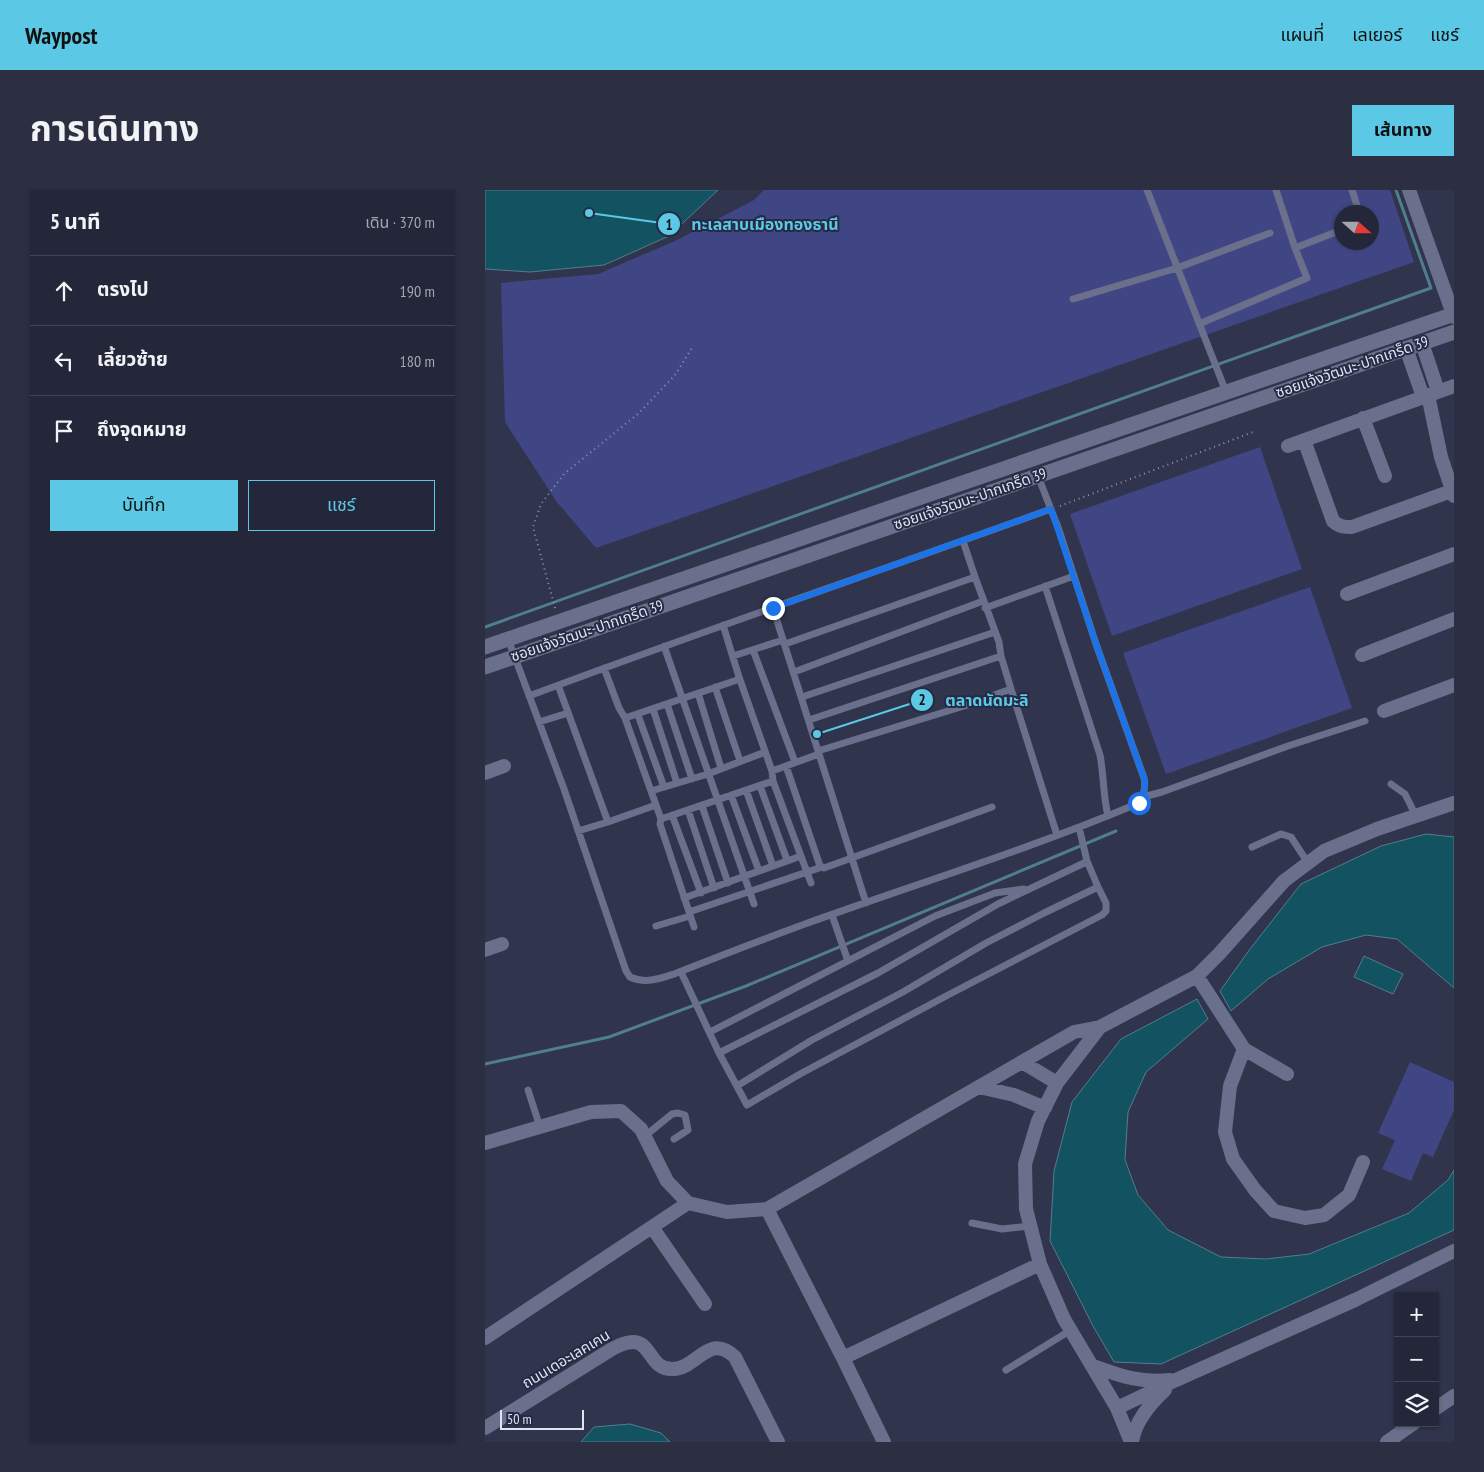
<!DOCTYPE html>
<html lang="th">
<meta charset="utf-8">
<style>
body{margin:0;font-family:"PT Sans Narrow","Noto Sans Thai",sans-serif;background:#2c2f42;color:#f1f3f6}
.controls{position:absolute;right:15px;bottom:15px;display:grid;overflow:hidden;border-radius:0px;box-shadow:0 1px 4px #0004}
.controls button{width:45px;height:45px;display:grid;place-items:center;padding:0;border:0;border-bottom:1px solid #414454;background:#24273a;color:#f1f3f6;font:25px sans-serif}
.compass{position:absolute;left:849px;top:15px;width:45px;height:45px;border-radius:50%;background:#24273a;box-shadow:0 1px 4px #0004;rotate:111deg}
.scale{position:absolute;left:15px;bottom:12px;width:84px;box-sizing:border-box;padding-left:5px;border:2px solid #e0e3f4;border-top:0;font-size:14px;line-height:18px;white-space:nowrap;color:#e0e3f4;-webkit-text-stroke:4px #262a42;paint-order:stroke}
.stop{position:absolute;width:15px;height:15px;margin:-11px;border:4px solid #1a73e8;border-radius:50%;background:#fff}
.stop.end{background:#1a73e8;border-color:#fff;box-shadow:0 1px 5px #0008}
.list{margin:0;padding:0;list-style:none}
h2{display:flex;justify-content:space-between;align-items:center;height:65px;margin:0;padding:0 20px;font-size:21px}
h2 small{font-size:16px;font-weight:400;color:#a3a5af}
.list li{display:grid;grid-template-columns:32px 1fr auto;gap:15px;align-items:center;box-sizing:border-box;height:70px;padding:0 20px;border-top:1px solid #414454}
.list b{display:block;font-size:19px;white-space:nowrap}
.list em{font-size:16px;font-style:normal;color:#a3a5af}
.actions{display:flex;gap:10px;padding:15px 20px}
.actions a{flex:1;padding:11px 0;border:1px solid #5bc8e6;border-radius:0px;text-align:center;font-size:18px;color:#5bc8e6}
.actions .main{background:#5bc8e6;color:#111}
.icon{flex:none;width:28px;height:28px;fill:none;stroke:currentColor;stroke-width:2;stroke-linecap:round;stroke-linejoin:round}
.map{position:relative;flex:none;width:969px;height:1252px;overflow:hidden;border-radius:0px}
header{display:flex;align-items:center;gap:30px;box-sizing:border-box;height:70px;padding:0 25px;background:#5bc8e6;color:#111}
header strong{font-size:24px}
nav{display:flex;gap:28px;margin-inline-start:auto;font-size:18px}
.intro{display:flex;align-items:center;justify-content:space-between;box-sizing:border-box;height:120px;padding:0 30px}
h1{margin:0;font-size:35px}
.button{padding:12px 22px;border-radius:0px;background:#5bc8e6;color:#111;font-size:18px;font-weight:700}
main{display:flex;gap:30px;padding:0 30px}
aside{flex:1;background:#24273a;border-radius:0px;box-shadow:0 1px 4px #0004}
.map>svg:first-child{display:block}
</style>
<header>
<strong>Waypost</strong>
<nav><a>แผนที่</a><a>เลเยอร์</a><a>แชร์</a></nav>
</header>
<div class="intro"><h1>การเดินทาง</h1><a class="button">เส้นทาง</a></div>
<main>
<aside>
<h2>5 นาที<small>เดิน · 370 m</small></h2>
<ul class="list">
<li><svg class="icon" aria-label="ahead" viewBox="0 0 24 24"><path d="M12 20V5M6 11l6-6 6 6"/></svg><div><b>ตรงไป</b></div><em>190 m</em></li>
<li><svg class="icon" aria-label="left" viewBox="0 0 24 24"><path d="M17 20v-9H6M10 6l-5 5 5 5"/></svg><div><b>เลี้ยวซ้าย</b></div><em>180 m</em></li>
<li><svg class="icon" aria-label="arrive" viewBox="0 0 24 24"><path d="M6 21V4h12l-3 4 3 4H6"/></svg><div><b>ถึงจุดหมาย</b></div></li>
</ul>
<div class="actions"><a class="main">บันทึก</a><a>แชร์</a></div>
</aside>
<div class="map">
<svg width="969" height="1252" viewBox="0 0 969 1252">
<rect width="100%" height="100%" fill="#30344d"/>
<path fill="#404683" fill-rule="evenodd" d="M279 0H905L929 72 111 358 71 311 20 232 16 93 113 84 190 51 269 10ZM856 22H886V52H856Z
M775 257 817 379 627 446 585 324Z
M825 397 867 518 681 584 638 463Z
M925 872 969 892V920L948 967 938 963 926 991 897 979 910 950 893 943Z"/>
<path fill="#135361" stroke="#507e8d" d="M0 0H233L184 46 119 75 45 82 0 79Z
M941 644 969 647V798L912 749 881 745 837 757 783 789 746 821 735 801 765 759 816 694 896 656Z
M879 766 918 784 908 804 869 787Z
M712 809 723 829 661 882 643 922 640 970 653 1005 683 1040 736 1067 781 1069 824 1064 924 1023 963 990 969 980V1040L676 1174 629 1172 608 1136 565 1051 569 981 587 912 636 849Z
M145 1234 176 1243 185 1252H96L109 1237Z"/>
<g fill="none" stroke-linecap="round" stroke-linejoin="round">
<path stroke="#507e8d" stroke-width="3" d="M0 437 946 98 911 0
M0 874 124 847 261 796 631 641"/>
<path stroke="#9093a8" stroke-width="2" stroke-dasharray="1 4" stroke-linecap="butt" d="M575 316 768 242
M70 418 48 337 56 314 79 284 154 223 190 185 207 158"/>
<path stroke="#6a6f8b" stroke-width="7" d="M662 0 741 202
M791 0 810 58
M867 0 874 22
M588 109 692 78 785 43
M714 134 822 88 810 58 856 40
M560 396 615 565C619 586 618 606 623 626
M288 418 381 713
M500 418 589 386
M238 435 254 487 287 581 288 591 326 693
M23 449 79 599 141 781 145 787C160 794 174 789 189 784 232 767 276 750 320 734 431 694 545 659 654 613 659 605 661 598 659 588L611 454 574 340 553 286
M300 454 490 387 478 351
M179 456 269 714
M268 460 310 572
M248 466 298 450
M119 478 134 518 140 528 171 615 176 629 175 634 209 737
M309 482 498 411
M73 495 123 632
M230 497 255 571
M526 499 572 645
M213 503 236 578
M44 506C217 441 392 382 566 319
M317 507 510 442
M182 514 207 589
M168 519 192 593
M153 525 179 597
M140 528 252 490 254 487
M324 530 516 466
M54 532 83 523
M333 561 479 516 526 499 516 466 514 452 490 387
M301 576 335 676 339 678 507 617
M287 581 334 564
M906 594 920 604 931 626
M275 596 302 670
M261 600 288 676
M166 601 223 584 280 562
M246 605 274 681
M658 607 677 602 803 556 880 531
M217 616 243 693
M203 620 229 698
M187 625 216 703
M176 629 288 591
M93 641 123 632 171 615
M767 657 796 644 806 647 823 673
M199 708 316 666
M204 722 337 677
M347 725 363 771
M171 736 205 726
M196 782 234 863 262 915 315 884 463 805 617 725 621 721V713L613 697
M225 842 450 726 510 703 539 699
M234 863 393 783 513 714 597 674 602 671 594 637
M252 896 327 850 418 802 501 753 559 723 613 697 602 671
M43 900 55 937
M160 946 187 924 193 923 200 925 203 940 189 949
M487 1033 517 1039 546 1036
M521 1180 586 1140"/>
<path stroke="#6a6f8b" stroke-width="14" d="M924 0 969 127
M937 153 953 201
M921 158 938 207
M943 205 956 267 969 306
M878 228 900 286
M819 250 848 331C854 337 860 337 867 337L969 300
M803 256 969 196
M862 404 969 364
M877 465 969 429
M899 521 969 495
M0 583 19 576
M0 760 17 754
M712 786 759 859 802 884
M759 859 745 896 740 942 748 969 770 1000 789 1021 820 1028 839 1025 864 1005 878 972
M537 872 572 893
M494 897 529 905 560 918
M0 953 106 922 136 921 156 939 182 991 203 1013 242 1022 282 1019 358 1168 399 1252
M282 1019 589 842 615 837
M167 1037 220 1114
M0 1148 203 1013
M358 1168 555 1074
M608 1176C636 1186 654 1193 685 1190
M632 1218 691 1190 870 1110 969 1061
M950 1219 969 1206
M0 1238 127 1159C170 1135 158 1180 188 1179 213 1178 224 1142 250 1167L293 1252
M646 1252 632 1218 579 1129 555 1074 541 1019 540 974 553 931 572 893 615 837 712 786 734 764 799 691 839 661 892 639 969 613
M647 1252C650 1231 665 1214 680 1200
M902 1252 929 1233"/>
<path stroke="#6a6f8b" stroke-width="15" d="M0 457 969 124
M0 477 969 142"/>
</g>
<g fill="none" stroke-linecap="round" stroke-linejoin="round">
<path stroke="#1a73e8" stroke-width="6" d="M288 418 566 319 611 454 659 588C661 597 659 605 654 613"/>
</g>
<g text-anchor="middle" stroke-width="4" stroke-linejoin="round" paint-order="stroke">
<g font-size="15" fill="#e0e3f4" stroke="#262a42">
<text transform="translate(867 177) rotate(-19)" y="5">ซอยแจ้งวัฒนะ-ปากเกร็ด 39</text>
<text transform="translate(485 309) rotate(-19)" y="5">ซอยแจ้งวัฒนะ-ปากเกร็ด 39</text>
<text transform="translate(102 441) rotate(-19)" y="5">ซอยแจ้งวัฒนะ-ปากเกร็ด 39</text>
<text transform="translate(81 1169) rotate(-31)" y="5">ถนนเดอะเลคเคน</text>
</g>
</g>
<path fill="none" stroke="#5bc8e6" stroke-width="2" d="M104 23L184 34M332 544L437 510"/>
<g fill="#5bc8e6" stroke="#262a42" stroke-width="2">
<circle cx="104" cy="23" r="5"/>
<circle cx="332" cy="544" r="5"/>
<circle cx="184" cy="34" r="12"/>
<circle cx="437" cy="510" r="12"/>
</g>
<g font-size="15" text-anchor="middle" font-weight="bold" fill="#111">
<text x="184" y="40">1</text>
<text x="437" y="515">2</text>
</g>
<g font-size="16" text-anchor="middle" font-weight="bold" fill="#5bc8e6" stroke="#262a42" stroke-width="4" stroke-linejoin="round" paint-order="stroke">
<text x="280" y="40">ทะเลสาบเมืองทองธานี</text>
<text x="502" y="516">ตลาดนัดมะลิ</text>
</g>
</svg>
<div class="controls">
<button>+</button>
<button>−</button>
<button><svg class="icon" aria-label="layers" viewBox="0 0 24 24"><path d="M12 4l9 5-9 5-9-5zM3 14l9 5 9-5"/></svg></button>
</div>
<svg class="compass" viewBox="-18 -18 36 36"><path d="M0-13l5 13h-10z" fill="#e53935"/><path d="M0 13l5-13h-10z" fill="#a3a5af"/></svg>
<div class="scale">50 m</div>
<div class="stop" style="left:654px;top:613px"></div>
<div class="stop end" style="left:288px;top:418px"></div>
</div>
</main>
